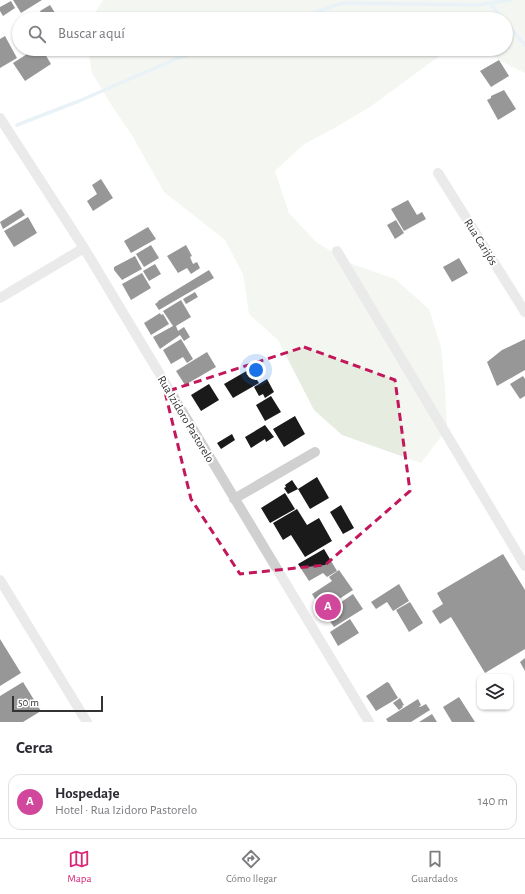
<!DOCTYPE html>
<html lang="es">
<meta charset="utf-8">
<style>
body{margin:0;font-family:"Alegreya Sans",sans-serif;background:#f2f2f3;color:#2b2b33}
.controls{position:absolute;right:12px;bottom:12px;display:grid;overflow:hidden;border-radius:8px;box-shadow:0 1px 3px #0004}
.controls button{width:36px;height:36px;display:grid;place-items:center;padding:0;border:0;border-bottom:1px solid #e1e1e2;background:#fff;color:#2b2b33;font:20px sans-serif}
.scale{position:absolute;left:12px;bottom:10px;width:91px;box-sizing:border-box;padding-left:4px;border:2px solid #333;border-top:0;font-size:11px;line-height:14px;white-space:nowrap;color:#333;-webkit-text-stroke:3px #fff;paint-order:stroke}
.you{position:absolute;left:256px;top:370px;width:14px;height:14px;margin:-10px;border:3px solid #fff;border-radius:50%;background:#1a73e8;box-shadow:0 0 0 6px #1a73e833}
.badge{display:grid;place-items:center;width:26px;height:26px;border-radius:50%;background:#db2777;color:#fff;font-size:13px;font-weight:700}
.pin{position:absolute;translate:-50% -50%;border:2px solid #fff;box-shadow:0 1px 4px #0006}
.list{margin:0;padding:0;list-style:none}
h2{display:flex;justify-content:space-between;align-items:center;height:52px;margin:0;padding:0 16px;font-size:17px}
h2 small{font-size:13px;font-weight:400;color:#7c7c81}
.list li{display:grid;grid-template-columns:26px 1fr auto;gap:12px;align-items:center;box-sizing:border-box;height:56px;margin:0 8px 8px;padding:0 8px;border:1px solid #e1e1e2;border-radius:12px}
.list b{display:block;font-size:15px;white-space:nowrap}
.list p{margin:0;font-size:13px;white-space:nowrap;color:#7c7c81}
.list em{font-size:13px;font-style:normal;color:#7c7c81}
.icon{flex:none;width:22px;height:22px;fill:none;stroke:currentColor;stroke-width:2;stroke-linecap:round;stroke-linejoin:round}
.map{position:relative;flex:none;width:525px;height:722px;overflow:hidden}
.search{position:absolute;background:#fff;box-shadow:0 1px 3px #0004;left:12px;right:12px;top:12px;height:44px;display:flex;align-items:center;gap:10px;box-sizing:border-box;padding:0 14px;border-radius:22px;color:#7c7c81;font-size:15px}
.sheet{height:116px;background:#fff}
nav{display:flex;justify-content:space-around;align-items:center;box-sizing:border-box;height:56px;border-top:1px solid #e1e1e2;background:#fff;font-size:11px;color:#7c7c81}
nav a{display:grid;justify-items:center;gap:2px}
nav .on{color:#db2777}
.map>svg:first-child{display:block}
</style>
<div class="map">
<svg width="525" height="722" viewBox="0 0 525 722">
<rect width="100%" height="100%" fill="#fff"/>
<path fill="#e6ecdf" d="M103 0H525V73L499 60 481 49H506V19H91Z
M88 49H449L370 107 336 127 303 145 275 171 289 213 316 242 352 264 395 279 429 309 441 347 445 388 447 429 421 463 342 435 314 410 278 340 249 314 243 274 225 240 164 192 133 137 112 106 92 73Z"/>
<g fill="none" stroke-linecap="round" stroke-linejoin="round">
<path stroke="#cfe2ee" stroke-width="3.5" d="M490 3 503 19
M295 19 343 3 479 5 510 0
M506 23 525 45
M17 125 79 101 178 58 205 49"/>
</g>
<path fill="#1a1a1a" d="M13 0H42L21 13Z
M11 1 15 8 3 16 0 11V7Z
M50 5 59 19H44L40 11Z
M5 36 17 58 0 68V39Z
M35 49H42L51 64 25 81 13 63Z
M499 60 509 76 491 87 480 71Z
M504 90 516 109 498 120 487 100 491 98V96Z
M101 179 113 198 93 211 87 201 97 194 92 185Z
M408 200 417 215 422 212 426 219 404 231 391 209Z
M21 209 25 215 3 229 0 222Z
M28 217 37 233 14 247 4 231Z
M396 220 404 233 395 239 387 225Z
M148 227 156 239 131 253 124 241Z
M151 245 159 258 144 267 136 254Z
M186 245 192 256 190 257 193 264 197 262 200 268 191 274 187 268 178 273 167 256Z
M135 256 142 269 122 280 114 270V267Z
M459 258 468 273 452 282 443 267Z
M155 264 161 274 149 281 143 271Z
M209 270 214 278 159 310 155 304 158 302V301Z
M142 273 151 288 131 300 122 284Z
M195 292 198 297 186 304 183 299Z
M181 300 191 317 176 326 178 331 184 327 190 337 184 341 180 335 160 349 153 337 173 326 163 311Z
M160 313 161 315 163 314 169 324 151 335 144 323Z
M181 339 193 359 187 363 183 357 171 364 163 350Z
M525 339V370L497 386 487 362 502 350Z
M207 352 216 367 185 385 176 371Z
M250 369 259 383 233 398 224 384Z
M523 376 525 379V396L520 399 510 384Z
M267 379 274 392 265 398 263 394 259 396 254 387Z
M209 384 219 400 201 411 191 395Z
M271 396 281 412 265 421 256 405Z
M295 416 305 434 284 447 273 429Z
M265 425 274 437 266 442 265 439 251 448 245 437Z
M232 434 235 440 221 449 217 443Z
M317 477 329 498 310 509 298 489Z
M292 480 298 489 288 494 284 488 286 487 285 485Z
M285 493 295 509 270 523 261 508Z
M341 505 354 528 343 534 330 512Z
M297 509 307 525 319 518 332 541 305 557 291 535 283 540 273 523Z
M324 549 337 571 327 577 323 573 309 581 298 564Z
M503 554 525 590V649L485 673 451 617 440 624 432 611 443 604 437 593Z
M339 570 353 590 322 610 312 594 332 581 329 577Z
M399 584 409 601 393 611 387 602 376 609 371 602Z
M353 594 363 609 334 627 327 617 333 613 331 609Z
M410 602 423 623 409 632 396 610Z
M350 619 359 633 338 646 330 632Z
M0 639 21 673 0 686Z
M525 658V671L520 662Z
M23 682 41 711 23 722H0V696Z
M387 682 389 683 398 698 376 711 366 696Z
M459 697 475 722H452L443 707Z
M400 698 404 705 402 706 403 707 399 710 393 703Z
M418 699 421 705 419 707H420L426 704 430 710 411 722H388L386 719Z
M432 714 437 722H419Z"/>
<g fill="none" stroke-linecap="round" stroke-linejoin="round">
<path stroke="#d0d0d0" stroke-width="10" d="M0 118 84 248 369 722
M438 173 525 312
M337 251 525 566
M0 298 84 248
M234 499 315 452
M0 580 87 722"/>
</g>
<path d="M0 0H525V722H0ZM304 347 395 380 410 491 325 565 240 574 191 499 165 392Z" fill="#fff" fill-opacity=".55" fill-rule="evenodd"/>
<path fill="none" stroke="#c2185b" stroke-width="3" stroke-dasharray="8 5" stroke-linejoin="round" d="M304 347 395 380 410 491 325 565 240 574 191 499 165 392Z"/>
<g text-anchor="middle" stroke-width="4" stroke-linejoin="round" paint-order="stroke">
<g font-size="12" fill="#333" stroke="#fff">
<text transform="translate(481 242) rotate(58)" y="4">Rua Carijós</text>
<text transform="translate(186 419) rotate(59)" y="4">Rua Izidoro Pastorelo</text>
</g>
</g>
</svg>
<div class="controls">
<button><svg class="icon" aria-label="layers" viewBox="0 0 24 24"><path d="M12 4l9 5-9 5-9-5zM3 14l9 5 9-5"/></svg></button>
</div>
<div class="scale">50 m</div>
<div class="you"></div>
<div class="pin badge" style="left:328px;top:607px;background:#d1479c">A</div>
<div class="search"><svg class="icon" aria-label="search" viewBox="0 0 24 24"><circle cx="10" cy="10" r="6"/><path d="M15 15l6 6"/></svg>Buscar aquí</div>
</div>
<section class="sheet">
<h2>Cerca<small></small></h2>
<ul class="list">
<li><span class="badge" style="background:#d1479c">A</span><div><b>Hospedaje</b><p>Hotel · Rua Izidoro Pastorelo</p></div><em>140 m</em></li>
</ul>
</section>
<nav>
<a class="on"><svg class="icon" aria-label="map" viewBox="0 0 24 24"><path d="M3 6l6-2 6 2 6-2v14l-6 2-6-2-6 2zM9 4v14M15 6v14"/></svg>Mapa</a>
<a><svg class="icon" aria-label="directions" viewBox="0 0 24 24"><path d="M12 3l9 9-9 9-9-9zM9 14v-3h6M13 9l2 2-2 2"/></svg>Cómo llegar</a>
<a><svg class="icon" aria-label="saved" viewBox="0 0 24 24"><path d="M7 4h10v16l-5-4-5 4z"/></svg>Guardados</a>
</nav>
